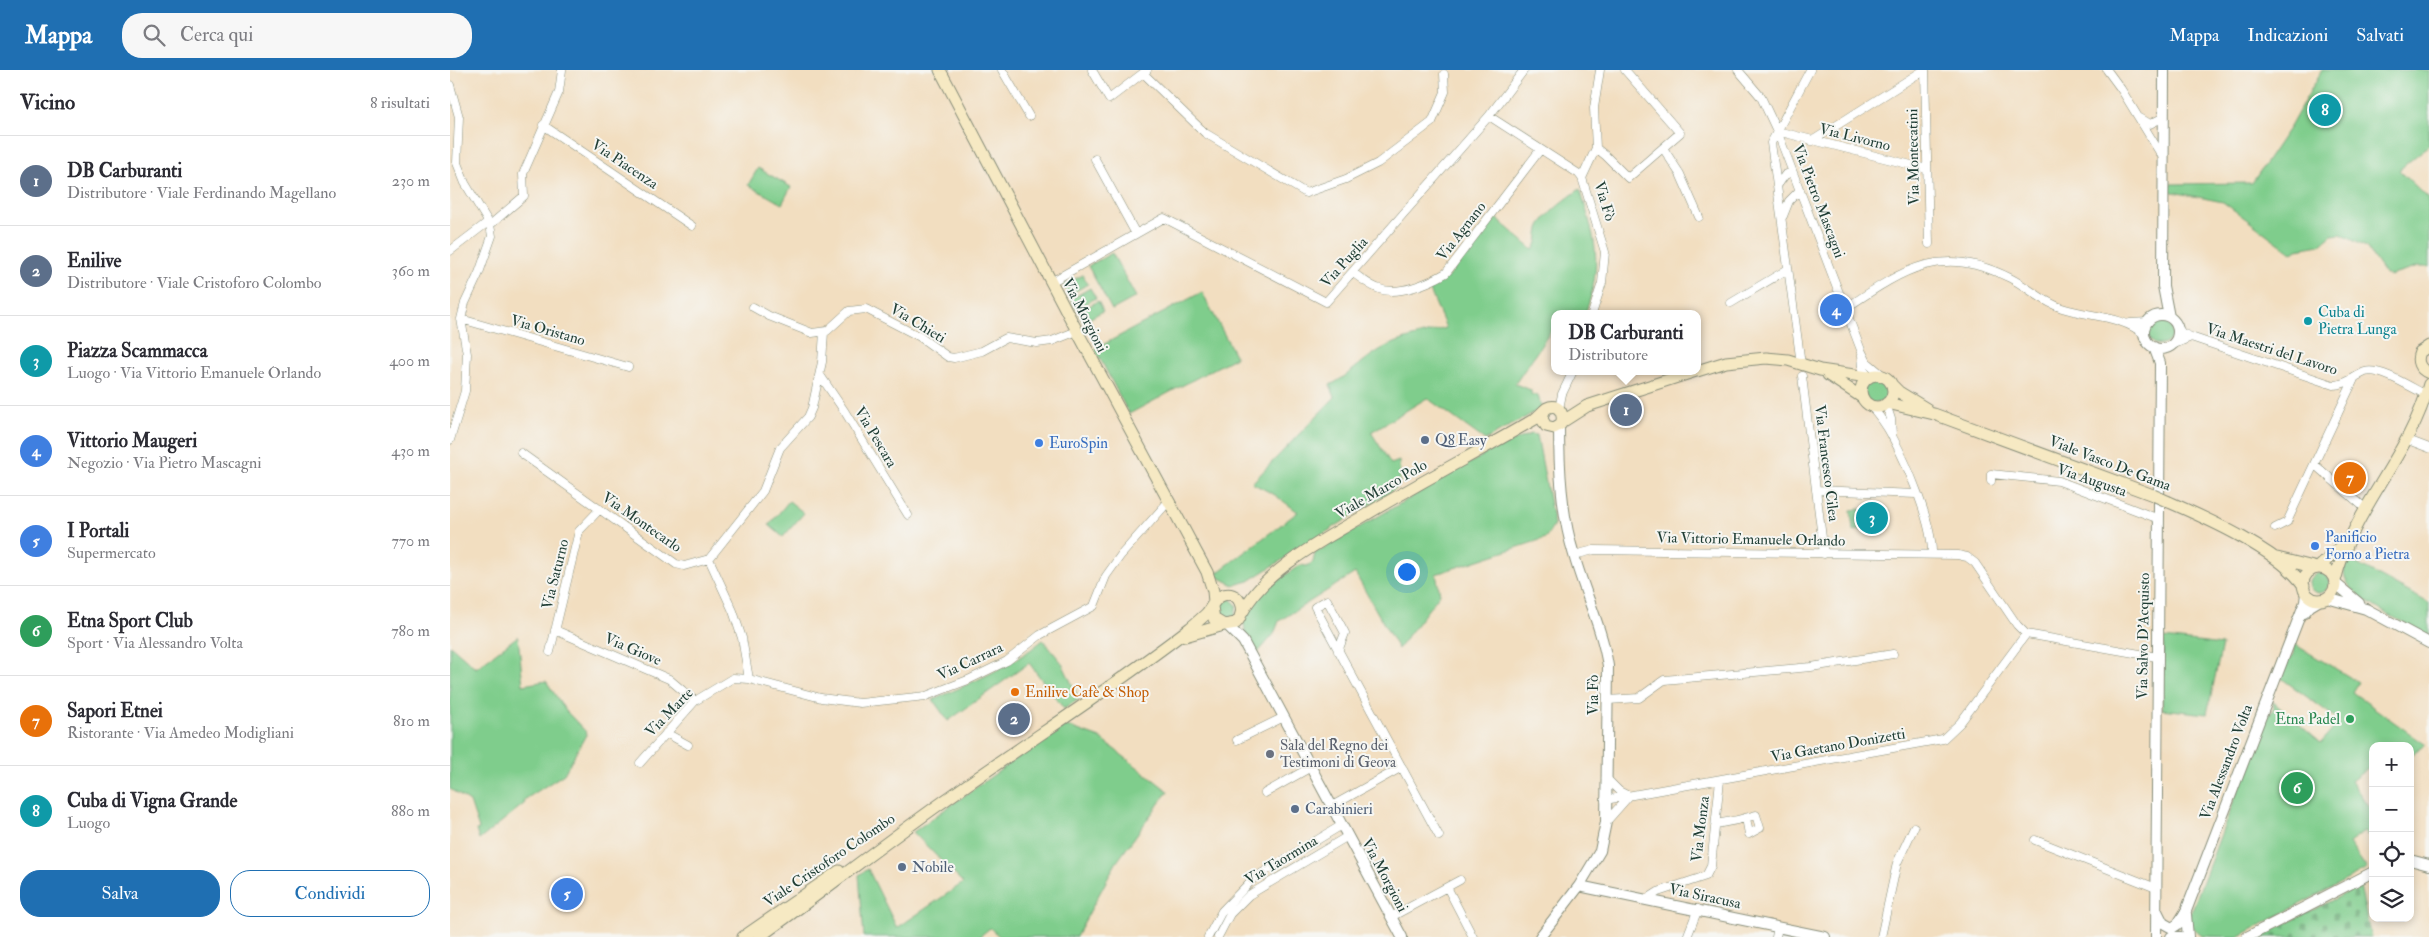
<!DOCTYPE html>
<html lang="it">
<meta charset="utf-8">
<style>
body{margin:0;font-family:"IM FELL Double Pica",serif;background:#f7f7f7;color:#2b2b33}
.controls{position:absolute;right:15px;bottom:15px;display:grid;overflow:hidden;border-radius:10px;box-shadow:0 2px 8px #0003}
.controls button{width:45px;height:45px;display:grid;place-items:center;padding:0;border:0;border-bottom:1px solid #e1e1e2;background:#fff;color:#2b2b33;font:25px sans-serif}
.you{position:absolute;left:956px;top:501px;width:18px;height:18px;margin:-12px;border:4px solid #fff;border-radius:50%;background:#1a73e8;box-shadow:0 0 0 8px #1a73e833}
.badge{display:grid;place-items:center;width:32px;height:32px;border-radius:50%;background:#1f6fb2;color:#fff;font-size:16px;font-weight:700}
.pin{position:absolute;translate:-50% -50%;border:2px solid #fff;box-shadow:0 1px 5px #0006}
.popup{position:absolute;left:1101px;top:240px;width:150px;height:65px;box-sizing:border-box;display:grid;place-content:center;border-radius:10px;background:#fff;filter:drop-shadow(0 1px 4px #0005);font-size:16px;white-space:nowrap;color:#7c7c81}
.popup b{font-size:19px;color:#2b2b33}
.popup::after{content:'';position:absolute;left:50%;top:100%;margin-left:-10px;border:10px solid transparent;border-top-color:#fff}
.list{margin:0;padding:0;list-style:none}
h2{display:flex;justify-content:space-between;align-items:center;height:65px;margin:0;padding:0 20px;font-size:21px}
h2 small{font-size:16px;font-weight:400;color:#7c7c81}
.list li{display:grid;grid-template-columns:32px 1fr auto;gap:15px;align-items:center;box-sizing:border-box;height:90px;padding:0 20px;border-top:1px solid #e1e1e2}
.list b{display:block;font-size:19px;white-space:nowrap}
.list p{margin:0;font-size:16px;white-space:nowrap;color:#7c7c81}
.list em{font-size:16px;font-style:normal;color:#7c7c81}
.actions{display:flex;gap:10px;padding:15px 20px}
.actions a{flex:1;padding:11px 0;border:1px solid #1f6fb2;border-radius:20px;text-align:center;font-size:18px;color:#1f6fb2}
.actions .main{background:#1f6fb2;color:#fff}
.icon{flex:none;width:28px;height:28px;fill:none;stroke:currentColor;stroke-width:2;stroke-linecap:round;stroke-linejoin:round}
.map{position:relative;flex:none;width:1979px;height:867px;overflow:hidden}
header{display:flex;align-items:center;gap:30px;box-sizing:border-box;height:70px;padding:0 25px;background:#1f6fb2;color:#fff}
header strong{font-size:24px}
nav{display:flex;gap:28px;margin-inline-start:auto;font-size:18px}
.search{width:350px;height:45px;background:#f7f7f7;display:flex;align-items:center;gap:12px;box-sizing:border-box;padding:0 18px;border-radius:20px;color:#7c7c81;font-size:19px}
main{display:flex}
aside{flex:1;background:#fff}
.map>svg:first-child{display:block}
</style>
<header>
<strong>Mappa</strong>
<div class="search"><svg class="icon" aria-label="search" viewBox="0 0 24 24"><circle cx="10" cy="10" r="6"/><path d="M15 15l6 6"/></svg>Cerca qui</div>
<nav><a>Mappa</a><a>Indicazioni</a><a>Salvati</a></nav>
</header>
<main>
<aside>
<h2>Vicino<small>8 risultati</small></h2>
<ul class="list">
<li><span class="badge" style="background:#5c6f8a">1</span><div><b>DB Carburanti</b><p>Distributore · Viale Ferdinando Magellano</p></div><em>230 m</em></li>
<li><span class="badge" style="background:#5c6f8a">2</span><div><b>Enilive</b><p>Distributore · Viale Cristoforo Colombo</p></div><em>360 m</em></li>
<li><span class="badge" style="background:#0f9aa8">3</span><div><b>Piazza Scammacca</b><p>Luogo · Via Vittorio Emanuele Orlando</p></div><em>400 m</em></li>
<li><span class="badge" style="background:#3f7fe0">4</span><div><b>Vittorio Maugeri</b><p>Negozio · Via Pietro Mascagni</p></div><em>430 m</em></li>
<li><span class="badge" style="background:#3f7fe0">5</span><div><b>I Portali</b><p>Supermercato</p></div><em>770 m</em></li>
<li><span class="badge" style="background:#2e9e5b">6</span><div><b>Etna Sport Club</b><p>Sport · Via Alessandro Volta</p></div><em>780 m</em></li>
<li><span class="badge" style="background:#e8710a">7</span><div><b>Sapori Etnei</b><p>Ristorante · Via Amedeo Modigliani</p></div><em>810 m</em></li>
<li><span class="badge" style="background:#0f9aa8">8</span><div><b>Cuba di Vigna Grande</b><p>Luogo</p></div><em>880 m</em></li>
</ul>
<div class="actions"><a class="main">Salva</a><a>Condividi</a></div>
</aside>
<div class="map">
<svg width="1979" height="867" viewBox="0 0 1979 867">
<defs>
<pattern id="cemetery-stones" width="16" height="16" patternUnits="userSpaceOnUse" patternTransform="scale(1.25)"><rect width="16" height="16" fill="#7fcd8c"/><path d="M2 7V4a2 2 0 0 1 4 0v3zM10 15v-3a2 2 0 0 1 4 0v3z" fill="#67a873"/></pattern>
</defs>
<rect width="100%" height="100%" fill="#f6f6f2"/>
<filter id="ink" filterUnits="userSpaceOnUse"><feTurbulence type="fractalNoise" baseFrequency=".02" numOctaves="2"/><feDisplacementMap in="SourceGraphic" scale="10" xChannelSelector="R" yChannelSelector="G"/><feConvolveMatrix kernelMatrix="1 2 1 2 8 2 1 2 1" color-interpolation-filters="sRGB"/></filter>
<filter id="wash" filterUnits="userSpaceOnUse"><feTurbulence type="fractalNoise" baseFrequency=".0096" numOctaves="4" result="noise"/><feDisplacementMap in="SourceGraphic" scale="20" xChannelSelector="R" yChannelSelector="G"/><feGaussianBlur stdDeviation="1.12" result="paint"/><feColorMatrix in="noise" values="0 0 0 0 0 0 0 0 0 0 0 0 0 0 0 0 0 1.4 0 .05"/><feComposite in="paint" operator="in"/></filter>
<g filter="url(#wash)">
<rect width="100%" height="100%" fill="#f2dec0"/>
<path fill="#7fcd8c" stroke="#4f8560" d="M1872 0H1979V75L1949 100 1979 129V197H1968L1940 206 1934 203 1916 177 1891 164 1882 165 1870 175 1847 179 1842 183 1773 132 1718 121V114L1802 113 1840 57Z
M308 98 341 117 332 134 298 115Z
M1130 119C1145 169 1154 192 1135 244H1105V255L1065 314 1081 320V324L1088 326 1092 338 1035 370 977 328 921 362 941 394 949 391 950 414 946 418 799 511 784 515 764 505 848 442 825 425 802 413 885 327 880 315C897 307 907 295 922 285 942 270 972 265 996 258L978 216 997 208 1046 148 1083 180C1090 172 1086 162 1091 154 1101 140 1116 129 1130 119Z
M662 183 686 227 662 240 638 196Z
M633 205 638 214 619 225 613 215Z
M640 218 646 228 626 239 621 229Z
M752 222 786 287 679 344 645 279Z
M648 231 653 241 633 252 628 242Z
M1698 263a12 12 0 1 1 24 0a12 12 0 1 1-24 0Z
M1414 321a12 12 0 1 1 24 0a12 12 0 1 1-24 0Z
M1081 364 1087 365 1104 455 1096 468 986 504 990 524 948 579 905 503 829 551 824 564 805 586 796 566 793 549 809 523 850 495 857 496 863 492 865 483 1046 378Z
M339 431 354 443 333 467 319 455Z
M1411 439 1413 460 1403 461 1401 440Z
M1896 488 1979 533V566C1957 553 1904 532 1895 508 1893 501 1895 495 1896 488Z
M1859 513a10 10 0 1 1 20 0a10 10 0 1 1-20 0Z
M779 528 787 535 784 550 771 551 764 537 765 533Z
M68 566 73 615 96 611 116 641 137 663 114 704 74 730 75 733 29 770 26 760 29 759 20 732 0 719V575L26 598Z
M1714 568 1772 575 1757 644 1712 639Z
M593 570 612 593 629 629 614 639 579 593 498 651 483 630C522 612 561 597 593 570Z
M1844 574 1908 612 1902 622 1976 675 1960 686V676H1923V694L1901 711 1923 743V761L1917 765 1914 762 1899 773 1917 799 1788 867 1752 866 1739 855 1740 845 1817 644 1821 643 1824 637 1822 631 1871 673 1890 651 1831 608 1837 592 1843 586Z
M614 655 650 668 718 721 666 793 626 867H550L540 858 529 867H414L409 805 418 799 447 858 513 813 463 762Z"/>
<path fill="url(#cemetery-stones)" stroke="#4f8560" d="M1910 816 1921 867H1810L1904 819Z"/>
</g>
<g filter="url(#ink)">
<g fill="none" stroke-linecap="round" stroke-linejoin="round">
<g stroke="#888e7a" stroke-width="9">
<path id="minor" d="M552 0 579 46
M642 0 659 29 697 0
M1288 0 1311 27 1327 61 1411 280 1417 292 1436 308
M1475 0 1479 174
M1657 0 1671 19 1712 86
M693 3 755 63 856 123 896 109 928 93 982 52 995 22 994 4
M0 15 9 47 7 93 15 113 40 155 42 166 29 203 15 233 11 249 17 284 15 321 0 370
M1039 46 1129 104 1132 108 1155 182 1152 213 1142 244
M1690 48 1700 54 1714 47
M93 55 242 156
M1327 61 1477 99
M1362 71 1474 0
M1146 78 1156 86 1178 108 1230 63 1175 0
M1213 78 1230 104 1249 147
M645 89 686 164
M1342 102 1335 105 1327 116 1351 294
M1132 108 1146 78 1144 38 1150 0
M1327 116 1321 73 1360 0
M1333 146 1339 131 1350 120
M40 155 74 126 73 104 109 22 112 0
M0 181 38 152
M903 203C911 208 919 215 927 218 947 227 979 213 996 203L1090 80
M601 212 714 148 876 232 1039 46 1074 0
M1281 233 1338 199
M303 237 319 246 362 263 377 261 399 241 416 239 470 267 498 287 504 288 532 281 556 268 587 273 602 271 627 261
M1396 238C1453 200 1491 173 1560 208 1578 217 1593 232 1612 238 1639 247 1672 245 1695 265
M11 249 178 297
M1680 253 1698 252
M1728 258 1732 263 1741 267 1883 315C1896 315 1903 307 1915 302 1930 297 1962 318 1976 325
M1722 275 1741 267
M1412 285 1413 299 1419 307
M370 305 395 342 458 445
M1352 306 1374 484
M1419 334C1428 344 1436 354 1442 366 1457 394 1482 452 1482 483
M1436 334 1441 349 1442 364
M1109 339 1112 324 1123 301
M1958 370 1979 378
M71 383 226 494 234 496 259 489 313 421 330 378 358 347 362 338 372 292 374 262
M1865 395 1916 439
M1541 411V404L1609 411 1709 449
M1366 420 1466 424
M1825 458 1837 452 1904 309
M1124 485 1144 480 1508 485 1517 487 1525 493 1567 555 1576 564 1707 587
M259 489 283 541 292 568 299 609
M105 560 219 609 245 631
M888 581 895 563 877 530 865 537 989 766
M100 582 129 461 150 439
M1158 630 1189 628 1214 610 1361 597 1443 584
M216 663 238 675
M787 670 834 647
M190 693 245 631 283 608 299 609 371 628 410 633 476 626 518 610 557 591 590 565 644 536 656 506 671 485 718 432
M1156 708 1169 721 1179 726 1156 752
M815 723 861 697
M1155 730 1493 669 1510 653 1576 564
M882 736 952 697
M1266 754C1280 752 1293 749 1306 745L1310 758 1299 764 1296 748
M1585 770 1706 818
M997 817 1010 810
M1197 829 1208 822 1256 806 1261 796 1270 710
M941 847 997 817 1023 867
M758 867 772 841 804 808 892 755
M768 867 780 844 799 825 898 766
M1237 867 1248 839
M1326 867 1328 857
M1431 867 1447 793 1464 757"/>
</g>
<g stroke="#888e7a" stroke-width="12">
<path id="tertiary" d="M1714 0 1713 216 1719 247
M1694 262a17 17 0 1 1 34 0a17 17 0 1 1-34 0Z
M1704 277 1710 293 1706 867
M1885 513 1909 533
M1877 528 1916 539 1979 573
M1854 543 1860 536 1870 530
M777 555 793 571 952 867
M1960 790 1979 795
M1129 816 1375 867
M1707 841 1713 853 1722 858 1728 854 1736 841 1855 532 1856 523
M1736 844 1738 867
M1090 867 1129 816 1150 781 1156 752 1158 596C1152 557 1134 522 1124 485 1111 443 1109 398 1109 355
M1721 867H1731
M1797 867 1923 802"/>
</g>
<g stroke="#888e7a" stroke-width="13">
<path id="secondary" d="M490 0 627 261 757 502 763 521 764 532
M1979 276 1970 282C1966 291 1969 299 1979 303
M1247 301 1276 292 1316 288 1338 290 1370 300 1418 307
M1378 305 1413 328
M1411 321a16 16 0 1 1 32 0a16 16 0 1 1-32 0Z
M1442 315 1449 322 1477 339
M1437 333 1484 344 1703 425
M1112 352 1137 336 1246 301
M1719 432C1758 449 1830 481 1854 516
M1827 488 1867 498
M1868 498 1894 474
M1853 514a16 16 0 1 1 32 0a16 16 0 1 1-32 0Z
M1885 511C1902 439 1960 386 1979 314
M792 543C813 501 873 470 912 447 969 413 1028 382 1085 349 1089 346 1093 341 1097 338 1108 332 1115 344 1111 354L1104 358 1096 356 1092 349 1094 341
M735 566 774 555
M293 867 389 801
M309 867C375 820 438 770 504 724 583 668 664 617 740 558 746 553 752 548 757 543 762 537 764 529 771 526 789 518 798 541 786 553L774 555 764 549 762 537"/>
</g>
<use href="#minor" stroke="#fff" stroke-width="8"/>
<use href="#tertiary" stroke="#fff" stroke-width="10"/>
<use href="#secondary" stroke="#f6e9c3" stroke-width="11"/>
<g stroke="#888e7a" stroke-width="13" stroke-linecap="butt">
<path id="secondary-bridge" d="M1703 425 1719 432"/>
</g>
<use href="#secondary-bridge" stroke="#f6e9c3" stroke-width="11"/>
</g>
</g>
<circle fill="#0f9aa8" stroke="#f6f6f2" stroke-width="2" cx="1858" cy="251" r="5"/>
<g fill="#5c6f8a" stroke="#f6f6f2" stroke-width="2">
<circle cx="975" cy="370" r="5"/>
<circle cx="845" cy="739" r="5"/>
<circle cx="452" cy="797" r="5"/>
</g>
<g fill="#3f7fe0" stroke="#f6f6f2" stroke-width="2">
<circle cx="589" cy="373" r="5"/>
<circle cx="1865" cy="476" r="5"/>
</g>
<circle fill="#e8710a" stroke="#f6f6f2" stroke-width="2" cx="565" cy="622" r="5"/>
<circle fill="#2e9e5b" stroke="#f6f6f2" stroke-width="2" cx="1900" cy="649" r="5"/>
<circle fill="#6b7280" stroke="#f6f6f2" stroke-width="2" cx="820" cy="684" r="5"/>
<g text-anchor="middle" stroke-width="4" stroke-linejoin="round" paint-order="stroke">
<g font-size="15" fill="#1f3d34" stroke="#f6f6f2">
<text transform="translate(1405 67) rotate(14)" y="5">Via Livorno</text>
<text transform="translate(1463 87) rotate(-91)" y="5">Via Montecatini</text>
<text transform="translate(175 94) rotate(34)" y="5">Via Piacenza</text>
<text transform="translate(1155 131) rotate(73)" y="5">Via Fò</text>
<text transform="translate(1369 131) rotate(69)" y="5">Via Pietro Mascagni</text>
<text transform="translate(1011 161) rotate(-52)" y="5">Via Agnano</text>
<text transform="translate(894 192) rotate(-48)" y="5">Via Puglia</text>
<text transform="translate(635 245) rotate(63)" y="5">Via Morgioni</text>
<text transform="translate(468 253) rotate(31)" y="5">Via Chieti</text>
<text transform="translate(98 260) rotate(16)" y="5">Via Oristano</text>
<text transform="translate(1822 279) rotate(18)" y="5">Via Maestri del Lavoro</text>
<text transform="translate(426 367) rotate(59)" y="5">Via Pescara</text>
<text transform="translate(1377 393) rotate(83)" y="5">Via Francesco Cilea</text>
<text transform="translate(1660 393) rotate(21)" y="5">Viale Vasco De Gama</text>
<text transform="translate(1642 410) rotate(19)" y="5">Via Augusta</text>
<text transform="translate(931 419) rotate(-30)" y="5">Viale Marco Polo</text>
<text transform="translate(192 452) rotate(35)" y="5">Via Montecarlo</text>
<text transform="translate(1301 469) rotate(1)" y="5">Via Vittorio Emanuele Orlando</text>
<text transform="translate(105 504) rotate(-76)" y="5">Via Saturno</text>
<text transform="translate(1693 566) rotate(-89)" y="5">Via Salvo D'Acquisto</text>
<text transform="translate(183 579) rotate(23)" y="5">Via Giove</text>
<text transform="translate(520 591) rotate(-25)" y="5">Via Carrara</text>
<text transform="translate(1143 625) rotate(-90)" y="5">Via Fò</text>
<text transform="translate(219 642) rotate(-46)" y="5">Via Marte</text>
<text transform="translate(1388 675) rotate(-10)" y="5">Via Gaetano Donizetti</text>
<text transform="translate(1776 692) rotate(-69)" y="5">Via Alessandro Volta</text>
<text transform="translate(1250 759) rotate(-83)" y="5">Via Monza</text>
<text transform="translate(379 790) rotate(-34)" y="5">Viale Cristoforo Colombo</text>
<text transform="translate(831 790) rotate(-31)" y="5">Via Taormina</text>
<text transform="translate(935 805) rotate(62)" y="5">Via Morgioni</text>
<text transform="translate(1255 826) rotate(12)" y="5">Via Siracusa</text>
</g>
<g font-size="15" fill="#0d838f" stroke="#f6f6f2" text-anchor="start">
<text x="1868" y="247">Cuba di<tspan x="1868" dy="17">Pietra Lunga</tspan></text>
</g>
<g font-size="15" fill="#4e5e75" stroke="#f6f6f2" text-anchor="start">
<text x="985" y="375">Q8 Easy</text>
<text x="855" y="744">Carabinieri</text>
<text x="462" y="802">Nobile</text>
</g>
<g font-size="15" fill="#366cbe" stroke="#f6f6f2" text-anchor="start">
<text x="599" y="378">EuroSpin</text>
<text x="1875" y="472">Panificio<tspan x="1875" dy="17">Forno a Pietra</tspan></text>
</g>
<g font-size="15" fill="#c56008" stroke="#f6f6f2" text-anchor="start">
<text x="575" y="627">Enilive Cafè &amp; Shop</text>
</g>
<g font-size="15" fill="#27864d" stroke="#f6f6f2" text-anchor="end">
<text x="1890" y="654">Etna Padel</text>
</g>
<g font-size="15" fill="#5b616d" stroke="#f6f6f2" text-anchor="start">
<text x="830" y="680">Sala del Regno dei<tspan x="830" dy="17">Testimoni di Geova</tspan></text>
</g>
</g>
</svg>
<div class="controls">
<button>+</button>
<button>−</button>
<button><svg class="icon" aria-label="locate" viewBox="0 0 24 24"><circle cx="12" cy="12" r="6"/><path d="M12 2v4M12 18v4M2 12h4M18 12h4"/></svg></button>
<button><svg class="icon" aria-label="layers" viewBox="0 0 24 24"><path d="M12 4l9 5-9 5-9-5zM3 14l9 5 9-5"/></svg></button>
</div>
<div class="you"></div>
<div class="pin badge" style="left:1176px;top:340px;background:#5c6f8a">1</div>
<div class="popup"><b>DB Carburanti</b>Distributore</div>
<div class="pin badge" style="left:564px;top:649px;background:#5c6f8a">2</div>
<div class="pin badge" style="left:1422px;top:448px;background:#0f9aa8">3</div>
<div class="pin badge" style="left:1386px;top:240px;background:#3f7fe0">4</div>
<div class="pin badge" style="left:117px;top:824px;background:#3f7fe0">5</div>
<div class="pin badge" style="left:1847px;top:718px;background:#2e9e5b">6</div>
<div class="pin badge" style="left:1900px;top:408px;background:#e8710a">7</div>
<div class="pin badge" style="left:1875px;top:40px;background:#0f9aa8">8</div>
</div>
</main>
